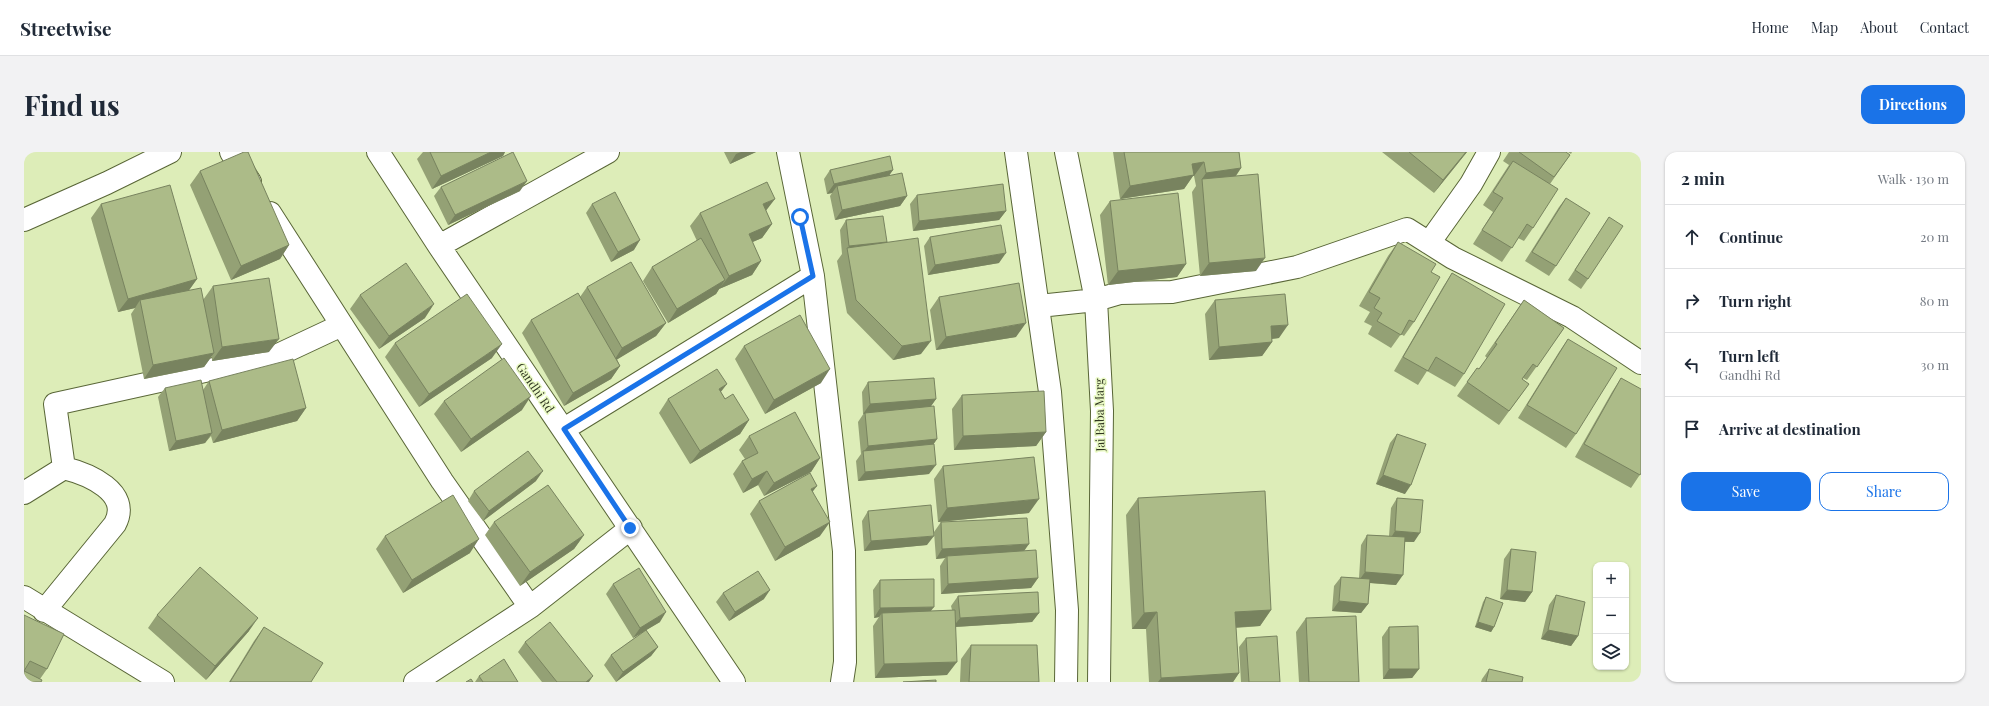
<!DOCTYPE html>
<meta charset="utf-8">
<style>
body{margin:0;font-family:"Playfair Display",serif;background:#f2f2f3;color:#1f2937}
.controls{position:absolute;right:12px;bottom:12px;display:grid;overflow:hidden;border-radius:8px;box-shadow:0 1px 3px #0004}
.controls button{width:36px;height:36px;display:grid;place-items:center;padding:0;border:0;border-bottom:1px solid #e0e1e3;background:#fff;color:#1f2937;font:20px sans-serif}
.stop{position:absolute;width:12px;height:12px;margin:-9px;border:3px solid #1a73e8;border-radius:50%;background:#fff}
.stop.end{background:#1a73e8;border-color:#fff;box-shadow:0 1px 4px #0008}
.list{margin:0;padding:0;list-style:none}
h2{display:flex;justify-content:space-between;align-items:center;height:52px;margin:0;padding:0 16px;font-size:17px}
h2 small{font-size:13px;font-weight:400;color:#747a83}
.list li{display:grid;grid-template-columns:26px 1fr auto;gap:12px;align-items:center;box-sizing:border-box;height:64px;padding:0 16px;border-top:1px solid #e0e1e3}
.list b{display:block;font-size:15px;white-space:nowrap}
.list p{margin:0;font-size:13px;white-space:nowrap;color:#747a83}
.list em{font-size:13px;font-style:normal;color:#747a83}
.actions{display:flex;gap:8px;padding:12px 16px}
.actions a{flex:1;padding:9px 0;border:1px solid #1a73e8;border-radius:12px;text-align:center;font-size:14px;color:#1a73e8}
.actions .main{background:#1a73e8;color:#fff}
.icon{flex:none;width:22px;height:22px;fill:none;stroke:currentColor;stroke-width:2;stroke-linecap:round;stroke-linejoin:round}
.map{position:relative;flex:none;width:1617px;height:530px;overflow:hidden;border-radius:12px}
header{display:flex;align-items:center;gap:24px;box-sizing:border-box;height:56px;padding:0 20px;background:#fff;border-bottom:1px solid #e0e1e3}
header strong{font-size:19px}
nav{display:flex;gap:22px;margin-inline-start:auto;font-size:14px}
.intro{display:flex;align-items:center;justify-content:space-between;box-sizing:border-box;height:96px;padding:0 24px}
h1{margin:0;font-size:28px}
.button{padding:10px 18px;border-radius:12px;background:#1a73e8;color:#fff;font-size:14px;font-weight:700}
main{display:flex;gap:24px;padding:0 24px}
aside{flex:1;background:#fff;border-radius:12px;box-shadow:0 1px 3px #0004}
.map>svg:first-child{display:block}
</style>
<header>
<strong>Streetwise</strong>
<nav><a>Home</a><a>Map</a><a>About</a><a>Contact</a></nav>
</header>
<div class="intro"><h1>Find us</h1><a class="button">Directions</a></div>
<main>
<div class="map">
<svg width="1617" height="530" viewBox="0 0 1617 530">
<rect width="100%" height="100%" fill="#ddedb8"/>
<g fill="none" stroke-linecap="round" stroke-linejoin="round">
<g stroke="#596637" stroke-width="24">
<path id="minor" d="M207 0 226 30
M354 0 415 94 710 530
M764 0 789 124 820 399 821 510 818 530
M992 0 1026 240 1043 458 1042 530
M1042 0 1072 148 1078 259 1075 530
M246 61 418 329 506 455
M0 68 83 31 146 0
M1405 91 1447 32 1465 0
M415 94 584 0
M1015 154 1072 148 1096 141 1148 140 1273 115 1383 77 1429 106 1548 165 1617 211
M540 277 789 124
M0 341 40 316 31 252 254 203 318 173
M0 445 139 530
M20 459 91 372C108 340 64 322 40 316
M391 530 506 455 607 376"/>
</g>
<use href="#minor" stroke="#fff" stroke-width="22"/>
</g>
<path fill="#94a175" d="M399 0H481L479 4 408 37 393 7Z
M700 0H732L706 12Z
M1089 0H1215L1217 16 1212 24 1232 119 1176 124 1168 40 1172 34 1170 24H1169L1160 37 1096 47Z
M1358 0H1443L1410 41Z
M1485 0H1542L1546 3 1526 32 1509 76 1500 89 1494 86 1478 110 1449 92 1469 60 1459 53 1485 13 1479 9Z
M1544 0H1548L1547 2Z
M806 18H869L865 23 883 44 876 54 811 68 806 44 808 41 803 42 800 27Z
M176 19 265 93 256 107 207 128 166 33Z
M417 35 496 39 424 73 410 44Z
M893 43 982 59 975 68 889 79 886 52Z
M1542 46 1532 114 1525 124 1501 109 1535 55Z
M1086 49 1162 112 1153 125 1084 133 1076 63Z
M77 52 173 127 165 138 179 148 189 134 245 200 188 209V204L180 215 120 227 107 162 111 156 94 160 67 66Z
M568 52 610 98 587 110 562 61Z
M742 59 748 72 738 86 728 90 737 109 728 123 695 137 692 142 644 171 619 129 628 115 673 89 666 74 676 61Z
M1585 65 1564 127 1557 137 1544 128Z
M822 68 863 90 897 202 869 208 823 161 813 109 818 102 816 78Z
M906 85 975 111 904 123 900 94Z
M1374 90 1407 120 1390 170 1380 184 1377 182 1367 196 1344 182 1348 174 1340 170 1346 160 1335 154 1364 104Z
M1428 121 1440 222 1431 235 1403 219 1394 233 1370 219 1419 135Z
M563 135 642 171 632 184 593 207 596 214 587 227 540 254 498 181 507 168 556 145Z
M336 143 401 166 355 197 326 157Z
M915 145 992 185 912 198 906 158Z
M1191 148 1255 186 1248 187V190L1238 204 1185 208 1181 162Z
M1500 148 1540 176 1503 228 1499 226 1498 227 1505 232 1475 273 1433 244 1453 216 1455 217 1463 206 1461 204Z
M1544 187 1552 282 1542 296 1494 266 1535 200Z
M371 191 468 206 395 255 361 205Z
M720 194 797 231 741 262 711 207Z
M1597 226 1617 321 1607 336 1551 305 1588 240Z
M185 229 282 256 273 269 189 291 187 284 181 291 145 299 134 245 141 236 179 238Z
M844 230 912 247 907 254 913 287 909 293 905 322 834 329 832 309 837 302 834 270 840 261 839 262 838 240Z
M697 240 701 247 725 268 716 282 666 312 635 261 644 247Z
M938 243 1022 280 1012 294 930 298 928 257Z
M420 249 498 258 437 300 410 262Z
M1373 282 1381 342 1352 332 1366 291Z
M725 284 796 306 787 320 740 344 734 333 719 341 709 322 718 309 721 307 715 298Z
M919 314 1005 361 914 370 910 327Z
M512 329 459 369 444 349 450 339Z
M789 339 796 384 751 409 726 362 735 349Z
M1114 346 1247 458 1236 474 1212 476 1215 521 1209 530H1125L1122 477H1108L1102 363Z
M1373 346 1390 390H1381L1372 433 1346 431 1344 452 1337 461 1308 459 1310 434 1317 425 1335 426 1337 393 1343 383 1365 384 1367 356Z
M844 359 903 393 840 399 838 369Z
M470 370 560 383 550 397 496 434 461 383Z
M917 370 1000 399 1014 426 1007 436 917 442 916 414 921 406 912 407 910 380Z
M361 384 446 401 379 441 352 397Z
M1487 397 1508 440 1501 450 1476 447 1480 407Z
M856 428 907 459 928 458 927 454 934 444 1015 461 1008 470 932 475 923 523 851 526 849 474 855 465 850 466 849 438Z
M589 432 636 470 622 478 634 495 627 504 592 530 580 513 587 503 621 479 609 486 582 442Z
M699 441 740 447 705 469 692 450Z
M1532 443 1554 484 1547 494 1517 487 1525 453Z
M1462 445 1470 475 1467 480 1451 475 1459 450Z
M0 463 23 517 16 527 0 530Z
M133 463 225 479 182 528 124 476Z
M1282 466 1335 530H1275L1272 480Z
M240 475 287 530H205L230 489Z
M1365 475 1395 517 1388 526 1359 527 1358 485Z
M1222 486 1256 530H1217L1215 495Z
M501 490 565 530H518L494 500Z
M947 493 1015 530H936L937 507Z
M1465 517 1498 530H1457L1458 527Z
M455 524 494 530H451Z"/>
<path fill="#78835f" d="M467 0H481L479 4 408 37 417 24Z
M717 0H732L706 12 712 2Z
M1442 0H1443L1410 41 1419 28Z
M1180 10 1170 24H1169L1160 37 1096 47 1106 34 1168 12Z
M1217 16 1208 29 1178 27 1182 21Z
M869 18 862 28 813 34 808 41 803 42 810 32Z
M503 29 496 39 424 73 431 63Z
M883 44 876 54 811 68 818 58Z
M751 47 741 60 739 52Z
M982 59 975 68 889 79 895 69Z
M748 72 738 86 715 96 725 82Z
M616 88 610 98 587 110 594 100Z
M863 90 823 97 825 94Z
M265 93 256 107 207 128 217 114Z
M982 101 975 111 904 123 911 113Z
M1241 106 1232 119 1176 124 1185 111Z
M737 109 728 123 695 137 705 124Z
M1162 112 1153 125 1084 133 1094 119Z
M173 127 163 141 116 148 111 156 94 160 104 147Z
M701 128 692 142 644 171 653 157Z
M410 152 401 166 355 197 365 184Z
M642 171 632 184 589 210 598 196Z
M1002 171 992 185 912 198 922 185Z
M1264 173 1255 186 1237 188 1247 174Z
M255 187 245 200 188 209 198 195Z
M907 189 897 202 869 208 878 194Z
M1248 190 1238 204 1185 208 1195 195Z
M478 192 468 206 395 255 405 242Z
M190 201 180 215 120 227 129 213Z
M596 214 587 227 540 254 549 241Z
M806 217 797 231 741 262 750 248Z
M703 232 693 245 695 237Z
M507 244 498 258 437 300 447 287Z
M912 247 905 257 839 262 846 252Z
M282 256 273 269 189 291 198 278Z
M725 268 716 282 666 312 676 299Z
M1022 280 1012 294 930 298 939 284Z
M188 281 181 291 145 299 152 289Z
M913 287 906 297 839 301 844 294Z
M796 306 787 320 740 344 750 331Z
M912 313 905 322 834 329 841 320Z
M519 319 512 329 459 369 465 359Z
M743 319 734 333 719 341 728 327Z
M1359 323 1387 333 1381 342 1352 332Z
M793 334 783 347 787 337Z
M1015 347 1005 361 914 370 923 356Z
M806 370 796 384 751 409 761 395Z
M1371 379 1396 381 1390 390 1365 389Z
M560 383 550 397 496 434 506 420Z
M910 384 903 393 840 399 847 389Z
M455 387 446 401 379 441 388 428Z
M1005 392 998 402 923 404 921 406 912 407 918 397Z
M1341 420 1379 423 1372 433 1334 430Z
M1014 426 1007 436 917 442 924 432Z
M746 438 740 447 705 469 711 460Z
M1483 438 1508 440 1501 450 1476 447Z
M1315 449 1344 452 1337 461 1308 459Z
M910 455 903 464 858 461 855 465 850 466 856 456Z
M1247 458 1236 474 1200 476 1211 460Z
M642 460 636 470 609 486 616 476Z
M1133 460 1122 477H1108L1120 461Z
M1015 461 1008 470 929 475 936 466Z
M234 466 225 479 182 528 191 514Z
M1454 470 1470 475 1467 480 1451 475Z
M1524 478 1554 484 1547 494 1517 487Z
M634 495 627 504 592 530 599 520Z
M933 510 923 523 851 526 860 512Z
M1365 517H1395L1388 526 1359 527Z
M1215 521 1209 530H1134L1137 526Z
M569 524 565 530H562Z"/>
<path fill="#acbb88" stroke="#78835f" d="M220 0H224L265 93 217 114 176 19Z
M406 0H467L417 24Z
M489 0 503 29 431 63 417 35Z
M1100 0H1215L1217 16 1182 21 1180 10 1168 12 1170 23 1106 34Z
M1385 0H1442L1419 28Z
M1495 0H1542L1546 3 1530 25Z
M866 4 869 18 810 32 806 18Z
M1489 9 1534 37 1509 76 1503 72 1488 96 1458 78 1479 46 1469 40Z
M878 21 883 44 818 58 813 34Z
M1234 22 1241 106 1185 111 1178 27Z
M743 30 751 47 739 52 748 72 725 82 737 109 705 124 676 61Z
M979 32 982 59 895 69 893 43Z
M146 33 173 127 104 147 77 52Z
M591 40 616 88 594 100 568 52Z
M1154 41 1162 112 1094 119 1086 49Z
M1542 46 1566 61 1532 114 1508 100Z
M859 64 863 90 825 94 822 68Z
M1585 65 1599 74 1564 127 1551 118Z
M977 73 982 101 911 113 906 85Z
M677 86 701 128 653 157 628 115Z
M894 86 907 189 878 194 832 148 823 96Z
M1374 90 1412 112 1407 120 1416 125 1390 170 1385 168 1377 183 1353 169 1358 161 1350 156 1356 146 1345 140Z
M607 110 642 171 598 196 563 135Z
M382 111 410 152 365 184 336 143Z
M1428 121 1481 152 1440 222 1412 205 1404 219 1379 205Z
M245 126 255 187 198 195 189 134Z
M995 131 1002 171 922 185 915 145Z
M177 136 190 201 129 213 116 148Z
M554 141 596 214 549 241 507 168Z
M443 142 478 192 405 242 371 191Z
M1261 142 1264 173 1247 174 1248 190 1195 195 1191 148Z
M1500 148 1540 176 1513 215 1509 212 1498 227 1505 232 1485 259 1443 230 1453 216 1455 217 1473 192 1471 191Z
M776 163 806 217 750 248 720 194Z
M1544 187 1593 216 1552 282 1503 253Z
M480 206 507 244 447 287 420 249Z
M269 207 282 256 198 278 185 229Z
M693 217 703 232 695 237 701 247 709 242 725 268 676 299 644 247Z
M910 226 912 247 846 252 844 230Z
M1597 226 1617 237V321L1616 323 1560 292Z
M177 228 188 281 152 289 141 236Z
M1020 239 1022 280 939 284 938 243Z
M910 254 913 287 844 294 841 261Z
M771 260 796 306 750 331 743 319 728 327 718 309 734 301 725 284Z
M1373 282 1402 292 1387 333 1359 323Z
M910 292 912 313 841 320 839 299Z
M504 299 519 319 465 359 450 339Z
M1010 305 1015 347 923 356 919 314Z
M786 321 793 334 787 337 806 370 761 395 735 349Z
M524 333 560 383 506 420 470 370Z
M1241 339 1247 458 1211 460 1215 521 1137 526 1133 460 1120 461 1114 346Z
M429 343 455 387 388 428 361 384Z
M1373 346 1399 348 1396 381 1371 379Z
M907 353 910 384 847 389 844 359Z
M1003 366 1005 392 918 397 917 370Z
M1343 383 1381 385 1379 423 1341 420Z
M1487 397 1512 400 1508 440 1483 438Z
M1012 398 1014 426 924 432 923 404Z
M176 415 234 466 191 514 133 463Z
M615 416 642 460 616 476 589 432Z
M734 419 746 438 711 460 699 441Z
M1317 425 1346 427 1344 452 1315 449Z
M910 427V455L856 456V428Z
M1014 440 1015 461 936 466 934 444Z
M1532 443 1561 450 1554 484 1524 478Z
M1462 445 1479 451 1470 475 1454 470Z
M931 458 933 510 860 512 858 461Z
M0 463 40 482 23 517 6 509 0 519 18 528 17 530H0Z
M1332 464 1335 530H1285L1282 466Z
M526 470 569 524 562 530H533L501 490Z
M1394 474 1395 517H1365V475Z
M240 475 299 511 287 530H206Z
M622 478 634 495 599 520 587 503Z
M1253 484 1256 530H1225L1222 486Z
M947 493H1013L1015 530H945Z
M480 507 494 530H459L455 524Z
M1465 517 1499 525 1498 530H1462Z
M447 527 449 530H442Z
M912 528V530H879Z"/>
<g fill="none" stroke-linecap="round" stroke-linejoin="round">
<path stroke="#1a73e8" stroke-width="5" d="M606 376 540 277 789 124 776 65"/>
</g>
<g text-anchor="middle" stroke-width="3" stroke-linejoin="round" paint-order="stroke">
<g font-size="12" fill="#303621" stroke="#eafac5">
<text transform="translate(511 236) rotate(56)" y="4">Gandhi Rd</text>
<text transform="translate(1076 263) rotate(-91)" y="4">Jai Baba Marg</text>
</g>
</g>
</svg>
<div class="controls">
<button>+</button>
<button>−</button>
<button><svg class="icon" aria-label="layers" viewBox="0 0 24 24"><path d="M12 4l9 5-9 5-9-5zM3 14l9 5 9-5"/></svg></button>
</div>
<div class="stop" style="left:776px;top:65px"></div>
<div class="stop end" style="left:606px;top:376px"></div>
</div>
<aside>
<h2>2 min<small>Walk · 130 m</small></h2>
<ul class="list">
<li><svg class="icon" aria-label="ahead" viewBox="0 0 24 24"><path d="M12 20V5M6 11l6-6 6 6"/></svg><div><b>Continue</b></div><em>20 m</em></li>
<li><svg class="icon" aria-label="right" viewBox="0 0 24 24"><path d="M7 20v-9h11M14 6l5 5-5 5"/></svg><div><b>Turn right</b></div><em>80 m</em></li>
<li><svg class="icon" aria-label="left" viewBox="0 0 24 24"><path d="M17 20v-9H6M10 6l-5 5 5 5"/></svg><div><b>Turn left</b><p>Gandhi Rd</p></div><em>30 m</em></li>
<li><svg class="icon" aria-label="arrive" viewBox="0 0 24 24"><path d="M6 21V4h12l-3 4 3 4H6"/></svg><div><b>Arrive at destination</b></div></li>
</ul>
<div class="actions"><a class="main">Save</a><a>Share</a></div>
</aside>
</main>
